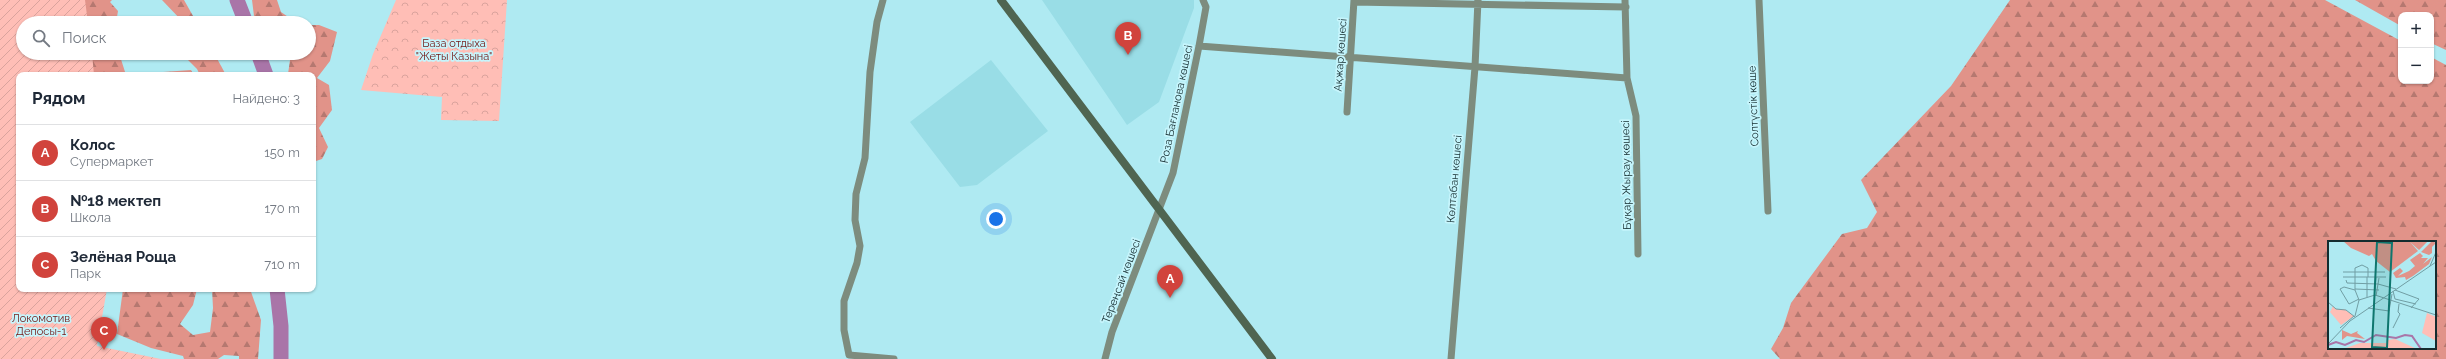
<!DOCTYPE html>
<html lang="ru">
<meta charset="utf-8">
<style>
body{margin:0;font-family:Raleway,sans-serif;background:#f6f6f7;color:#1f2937}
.controls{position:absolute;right:12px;top:12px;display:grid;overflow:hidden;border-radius:8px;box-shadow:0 1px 3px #0004}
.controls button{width:36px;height:36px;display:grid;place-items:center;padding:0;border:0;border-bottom:1px solid #e0e1e3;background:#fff;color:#1f2937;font:20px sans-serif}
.you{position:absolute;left:996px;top:219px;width:14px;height:14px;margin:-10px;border:3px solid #fff;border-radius:50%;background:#1a73e8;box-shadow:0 0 0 6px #1a73e833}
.badge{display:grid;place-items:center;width:26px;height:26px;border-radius:50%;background:#d1433c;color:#fff;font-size:13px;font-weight:700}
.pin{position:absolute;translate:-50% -33px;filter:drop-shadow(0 1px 2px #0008)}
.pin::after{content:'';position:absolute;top:21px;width:14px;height:12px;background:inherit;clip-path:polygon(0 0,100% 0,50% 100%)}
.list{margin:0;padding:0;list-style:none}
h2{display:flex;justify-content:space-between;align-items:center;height:52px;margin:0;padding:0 16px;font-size:17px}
h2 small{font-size:13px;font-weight:400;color:#747a83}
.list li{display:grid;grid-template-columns:26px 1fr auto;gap:12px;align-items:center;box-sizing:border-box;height:56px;padding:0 16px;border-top:1px solid #e0e1e3}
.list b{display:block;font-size:15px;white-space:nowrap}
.list p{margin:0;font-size:13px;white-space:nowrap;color:#747a83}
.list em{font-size:13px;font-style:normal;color:#747a83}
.icon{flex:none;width:22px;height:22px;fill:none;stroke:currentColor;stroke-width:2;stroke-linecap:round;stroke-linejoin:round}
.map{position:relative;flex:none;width:2446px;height:359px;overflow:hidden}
.search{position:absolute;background:#fff;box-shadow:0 1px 3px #0004;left:16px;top:16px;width:300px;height:44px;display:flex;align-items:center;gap:10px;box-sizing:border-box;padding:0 14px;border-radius:22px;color:#747a83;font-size:15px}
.panel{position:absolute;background:#fff;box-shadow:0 1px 3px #0004;left:16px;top:72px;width:300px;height:220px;border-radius:8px}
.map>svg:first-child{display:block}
</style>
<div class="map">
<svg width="2446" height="359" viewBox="0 0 2446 359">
<defs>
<pattern id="forest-firs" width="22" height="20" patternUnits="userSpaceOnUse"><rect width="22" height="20" fill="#e19389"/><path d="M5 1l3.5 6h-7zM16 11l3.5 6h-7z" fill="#b57870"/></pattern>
<pattern id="park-crowns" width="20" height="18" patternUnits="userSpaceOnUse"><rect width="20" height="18" fill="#ffbeb6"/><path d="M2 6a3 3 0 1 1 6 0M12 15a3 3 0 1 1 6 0" fill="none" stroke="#daa39d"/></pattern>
<pattern id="garden-furrows" width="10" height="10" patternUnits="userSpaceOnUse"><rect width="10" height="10" fill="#ffbeb6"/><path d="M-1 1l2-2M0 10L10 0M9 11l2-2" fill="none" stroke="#daa39d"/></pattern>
</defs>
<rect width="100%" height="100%" fill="#afeaf2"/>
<path fill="#99dde6" d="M1042 0H1194V8L1159 102 1127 125Z
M991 60 1048 131 977 185 960 187 910 122Z"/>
<path fill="url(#forest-firs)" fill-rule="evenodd" d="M75 0H112L110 2 118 11 116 23H77Z
M162 0H184L197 23H181L183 22Z
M252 0H277L281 12 297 23H263L254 16Z
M2010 0H2325L2401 41V81H2431V57L2446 65V359H1780L1771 349 1783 328 1791 303 1842 234 1867 228 1877 212 1861 180 1951 86ZM2329 242H2435V348H2329Z
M2355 0H2446V50L2431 43V15H2401V26Z
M155 18 172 23H137L138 19Z
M309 25H319L337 32 330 61 317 78 329 85 332 110 319 128 328 147 322 159 313 162V75L288 74 291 53H309Z
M81 53H119L126 75H84Z
M181 53H214L226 75H200L197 69Z
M191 70 194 75H161L163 72Z
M123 289H197L193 305 180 324 193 335 210 332 213 308 212 289H250L261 320 258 359H239V356L224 355 218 359H184L183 356 151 348 117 334Z"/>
<path fill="url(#park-crowns)" d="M396 0H507L499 121 441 120 442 97 361 90 373 54Z"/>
<path fill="url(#garden-furrows)" d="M0 0H85L88 23H23V53H92L94 75H19V289H107L97 346 161 359H0Z"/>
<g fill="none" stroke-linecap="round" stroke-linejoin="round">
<path stroke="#a975a8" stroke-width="15" d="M237 0 246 23
M258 53 266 75
M277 289 281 326V359"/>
<path stroke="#7d8c7e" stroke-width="7" d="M883 0 877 22 870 72 865 158 856 194 855 220 860 246 857 263 844 301V330L849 355 894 359
M1625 0 1627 78 1636 116 1638 254
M1759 0 1768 211
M1354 2 1626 7
M1199 46 1627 78
M1347 112 1354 0
M1105 359 1112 332 1173 173 1199 46 1206 7 1203 0
M1451 359 1475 67 1478 0"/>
<path stroke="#4f6551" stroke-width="8" d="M1001 0 1272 359"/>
</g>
<g text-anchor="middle" stroke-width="3.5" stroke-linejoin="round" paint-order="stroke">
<g font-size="11" fill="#721614" stroke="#c6f5fc">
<text x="454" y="47">База отдыха<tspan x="454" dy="13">"Жеты Казына"</tspan></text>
<text x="41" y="322">Локомотив<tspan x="41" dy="13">Депосы-1</tspan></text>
</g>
<g font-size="11" fill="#142c2f" stroke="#c6f5fc">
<text transform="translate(1340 55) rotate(-86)" y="4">Ақжар көшесі</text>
<text transform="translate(1176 104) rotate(-78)" y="4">Роза Бағланова көшесі</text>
<text transform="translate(1753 106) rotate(-92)" y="4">Солтүстік көше</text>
<text transform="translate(1626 175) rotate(-91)" y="4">Бұқар Жырау көшесі</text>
<text transform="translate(1454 179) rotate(-85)" y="4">Көлтабан көшесі</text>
<text transform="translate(1121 281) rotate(-69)" y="4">Тереңсай көшесі</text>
</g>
</g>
<g transform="translate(2328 241)">
<rect width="108" height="108" fill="#afeaf2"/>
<path d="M15 0H100L91 9 82 1 90 10 62 31 48 20 44 13 41 15 23 7ZM104 0 108 2 104 6V12L101 14 93 11ZM92 12 95 15 93 17H100L95 23 104 16 101 23 85 35 81 30 87 25 82 19ZM72 27 75 30 70 35 81 30 85 35 78 39 77 36 68 37 65 32ZM14 89 23 93 30 90 29 92 37 98 19 95 14 99Z" fill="#e19389"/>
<path d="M5 65 8 68H16L26 75 13 84 2 71ZM99 72 108 76V100L94 92ZM67 98 89 108H15L32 102H58L60 99Z" fill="#ffbeb6"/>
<path fill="none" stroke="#a975a8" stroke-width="2" d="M0 104 8 101 17 104 28 99 36 101 48 94 68 97 77 94 84 95 93 108"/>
<path fill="none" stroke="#719ea4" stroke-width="1" d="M102 25 108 11M15 31H57M15 36H58M18 39 19 42 50 43 68 48M27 48 51 49M47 48 48 36M27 49 16 46 12 48 21 63 31 58M67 49 91 58 83 67M65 50 67 58 88 63M48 55 51 37M39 56V36M31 59 47 54 108 74M31 59 27 49V27L34 24 40 27V36M0 61 8 68 18 69 27 76M40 67 61 70 64 53M27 75 31 59M12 87 26 75M65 87 72 73 70 71 71 63M0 103 22 80 108 21"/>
<path fill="#0f766e" fill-opacity="0.15" stroke="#0f766e" stroke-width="2" d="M49 1 64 2 59 107 44 106Z"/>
<rect width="108" height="108" fill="none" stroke="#142c2f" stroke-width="2"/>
</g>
</svg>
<div class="controls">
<button>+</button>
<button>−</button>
</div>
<div class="you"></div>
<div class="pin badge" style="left:1170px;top:298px">A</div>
<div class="pin badge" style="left:1128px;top:55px">B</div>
<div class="pin badge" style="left:104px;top:350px">C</div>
<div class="search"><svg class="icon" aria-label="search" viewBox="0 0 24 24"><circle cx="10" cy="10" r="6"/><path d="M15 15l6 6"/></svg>Поиск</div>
<section class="panel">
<h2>Рядом<small>Найдено: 3</small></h2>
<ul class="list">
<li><span class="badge">A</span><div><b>Колос</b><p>Супермаркет</p></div><em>150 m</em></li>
<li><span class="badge">B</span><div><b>№18 мектеп</b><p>Школа</p></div><em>170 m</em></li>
<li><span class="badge">C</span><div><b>Зелёная Роща</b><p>Парк</p></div><em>710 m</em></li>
</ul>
</section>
</div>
